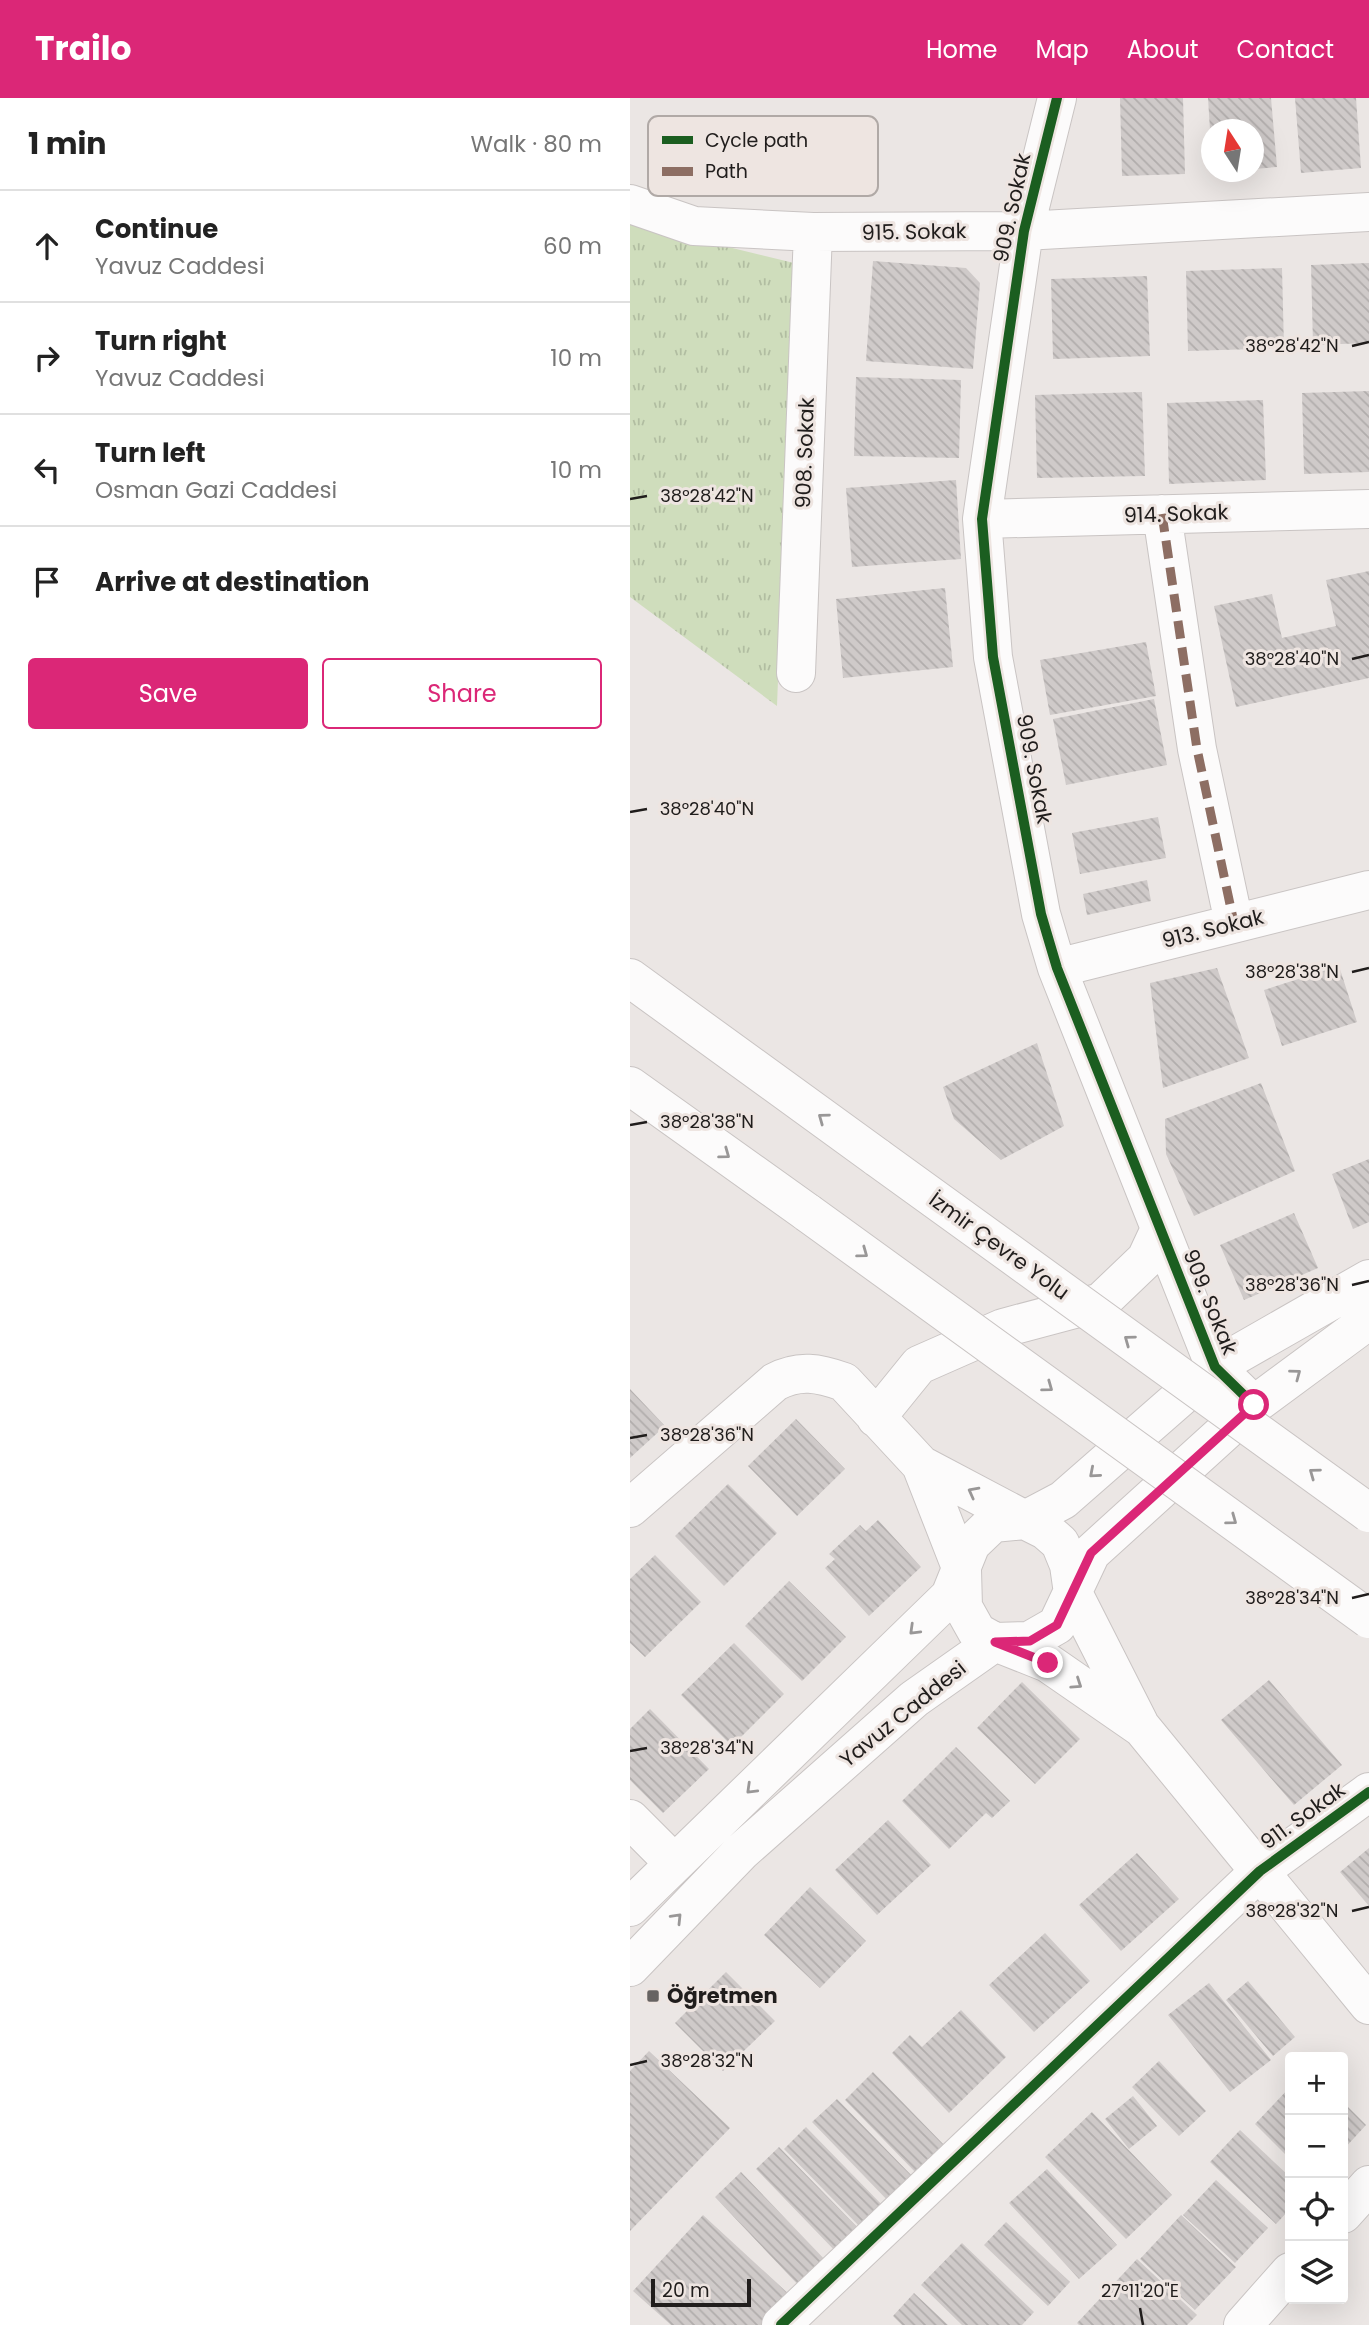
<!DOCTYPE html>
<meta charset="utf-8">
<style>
body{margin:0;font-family:Poppins,sans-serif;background:#f6f6f6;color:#222}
.controls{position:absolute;right:21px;bottom:21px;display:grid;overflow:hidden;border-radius:7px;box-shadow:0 7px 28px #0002}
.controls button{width:63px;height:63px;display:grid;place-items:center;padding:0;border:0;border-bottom:2px solid #e0e0e0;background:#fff;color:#222;font:35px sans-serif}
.compass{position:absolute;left:571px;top:21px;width:63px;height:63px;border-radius:50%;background:#fff;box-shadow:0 7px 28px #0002;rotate:348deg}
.scale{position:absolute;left:21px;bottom:18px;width:100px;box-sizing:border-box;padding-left:7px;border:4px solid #201d1c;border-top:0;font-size:19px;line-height:24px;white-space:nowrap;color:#201d1c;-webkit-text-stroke:5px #eee5e1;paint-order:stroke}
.stop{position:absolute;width:21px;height:21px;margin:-16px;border:5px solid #db2777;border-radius:50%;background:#fff}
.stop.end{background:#db2777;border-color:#fff;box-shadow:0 2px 7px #0008}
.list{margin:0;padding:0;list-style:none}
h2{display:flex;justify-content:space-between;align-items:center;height:91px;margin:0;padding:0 28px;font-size:30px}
h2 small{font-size:23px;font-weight:400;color:#767676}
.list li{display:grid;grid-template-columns:46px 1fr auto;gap:21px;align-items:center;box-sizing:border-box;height:112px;padding:0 28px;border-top:2px solid #e0e0e0}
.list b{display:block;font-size:26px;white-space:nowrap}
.list p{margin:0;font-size:23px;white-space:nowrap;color:#767676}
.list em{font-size:23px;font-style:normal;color:#767676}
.actions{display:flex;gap:14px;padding:21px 28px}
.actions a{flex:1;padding:16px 0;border:2px solid #db2777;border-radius:7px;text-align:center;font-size:24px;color:#db2777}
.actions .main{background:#db2777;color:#fff}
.icon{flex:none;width:38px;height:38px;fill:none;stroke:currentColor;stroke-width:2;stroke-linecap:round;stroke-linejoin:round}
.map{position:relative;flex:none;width:739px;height:2227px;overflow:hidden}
header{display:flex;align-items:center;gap:42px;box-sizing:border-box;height:98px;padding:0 35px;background:#db2777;color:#fff}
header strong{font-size:33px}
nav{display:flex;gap:38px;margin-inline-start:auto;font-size:24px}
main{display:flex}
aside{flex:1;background:#fff}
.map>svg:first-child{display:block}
</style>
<header>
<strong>Trailo</strong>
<nav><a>Home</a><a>Map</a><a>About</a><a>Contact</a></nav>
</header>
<main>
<aside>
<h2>1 min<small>Walk · 80 m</small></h2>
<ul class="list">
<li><svg class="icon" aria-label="ahead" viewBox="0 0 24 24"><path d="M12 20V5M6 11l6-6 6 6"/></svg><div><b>Continue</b><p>Yavuz Caddesi</p></div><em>60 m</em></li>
<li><svg class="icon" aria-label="right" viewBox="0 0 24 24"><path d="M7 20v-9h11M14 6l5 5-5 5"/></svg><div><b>Turn right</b><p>Yavuz Caddesi</p></div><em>10 m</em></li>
<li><svg class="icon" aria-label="left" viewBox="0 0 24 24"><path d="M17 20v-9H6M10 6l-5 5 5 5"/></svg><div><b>Turn left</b><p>Osman Gazi Caddesi</p></div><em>10 m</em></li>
<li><svg class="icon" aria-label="arrive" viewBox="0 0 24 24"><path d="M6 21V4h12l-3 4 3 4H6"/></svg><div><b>Arrive at destination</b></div></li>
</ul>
<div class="actions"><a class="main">Save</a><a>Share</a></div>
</aside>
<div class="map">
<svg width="739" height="2227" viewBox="0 0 739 2227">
<defs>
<pattern id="grass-tufts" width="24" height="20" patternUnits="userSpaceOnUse" patternTransform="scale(1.75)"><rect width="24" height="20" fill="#cfddbc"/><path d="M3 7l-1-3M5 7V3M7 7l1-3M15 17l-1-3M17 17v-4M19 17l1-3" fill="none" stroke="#b1bda1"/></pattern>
<pattern id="building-back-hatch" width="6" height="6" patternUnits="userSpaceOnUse" patternTransform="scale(1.75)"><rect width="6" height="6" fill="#cfcac9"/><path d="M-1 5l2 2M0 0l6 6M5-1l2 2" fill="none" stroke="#b1adac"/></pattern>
</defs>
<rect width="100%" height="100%" fill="#ebe6e4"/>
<path fill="url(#grass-tufts)" d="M0 125 164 165 147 608 0 499Z"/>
<path fill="url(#building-back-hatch)" d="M490 0H553L555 76 492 78Z
M578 0H641L647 69 624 71V32H580Z
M665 0H726L731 70 671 75Z
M243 163 336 170 350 185 343 271 236 263Z
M739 165V245L683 247 681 167Z
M652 170 654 250 558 253 556 173Z
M517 178 520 258 423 261 421 181Z
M226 279 331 282 329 360 224 358Z
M739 293V374L674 376 672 295Z
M512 294 515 378 407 380 405 297Z
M633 302 636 382 539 386 537 305Z
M326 382 331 461 222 469 216 390Z
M739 473V580L606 609 584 508 642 496 652 540 706 528 696 482Z
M315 490 323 569 213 580 206 501Z
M516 544 526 598 420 617 410 562Z
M524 601 537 667 436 687 423 621Z
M528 719 536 760 450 776 442 735Z
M517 782 521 803 457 817 453 796Z
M709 868 727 924 652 948 634 892Z
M587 870 619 960 533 990 520 885Z
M407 945 434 1028 371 1062 324 1021 313 989Z
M631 985 665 1073 564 1118 536 1056 535 1021Z
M739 1061V1124L723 1131 702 1076Z
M664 1115 688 1170 614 1202 590 1147Z
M0 1291 35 1328 0 1360Z
M166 1321 215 1371 167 1418 118 1368Z
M98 1386 147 1435 94 1488 45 1438Z
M248 1422 291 1469 239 1518 195 1470 205 1461 199 1456 230 1427 236 1433Z
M25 1457 71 1504 15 1559 0 1545V1481Z
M159 1483 216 1539 172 1583 115 1528Z
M104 1545 154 1596 102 1648 51 1597Z
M639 1582 712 1667 664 1707 591 1622Z
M392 1584 450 1641 405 1686 347 1630Z
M20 1611 79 1671 33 1715 0 1682V1631Z
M326 1649 380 1703 362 1720 356 1715 319 1751 272 1703Z
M258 1722 301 1767 247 1817 205 1772Z
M739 1750V1808L710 1774Z
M507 1755 549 1801 491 1853 449 1807Z
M180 1789 236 1843 190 1890 134 1837Z
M415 1835 460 1883 404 1934 359 1887Z
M96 1874 145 1923 93 1973 45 1925Z
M618 1883 665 1939 643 1958 596 1902Z
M579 1885 641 1962 600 1994 538 1917Z
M331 1912 376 1959 319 2015 262 1955 280 1937 292 1949Z
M19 1953 100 2030 0 2133V1973Z
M529 1963 576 2013 549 2038 502 1989Z
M243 1974 318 2051 290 2079 215 2002Z
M660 1989V2061L625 2026Z
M503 1998 527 2028 499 2051 475 2021Z
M207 2001 286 2082 261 2106 182 2024Z
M713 2004 736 2027 713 2052Z
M462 2014 542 2097 496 2141 415 2059Z
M176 2029 257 2112 234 2133 154 2051Z
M610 2032 660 2079V2111L646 2126 580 2064Z
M149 2049 232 2134 209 2157 126 2071Z
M417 2071 487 2147 449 2181 379 2105Z
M111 2074 199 2166 172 2191 85 2099Z
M586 2082 638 2130 605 2165 553 2117Z
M73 2117 162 2199 136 2227H41L3 2193Z
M551 2117 606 2169 565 2212 510 2161Z
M376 2124 440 2184 418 2208 354 2147Z
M332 2145 404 2214 392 2227H332L291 2187Z
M507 2161 567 2217 557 2227H449L447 2225Z
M284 2195 318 2227H272L263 2218Z"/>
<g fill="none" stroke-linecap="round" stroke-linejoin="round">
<g stroke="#c9c4c3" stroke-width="40">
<path id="minor" d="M427 0 394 133 352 421 363 559 411 816 427 870 585 1269 624 1307
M0 106 64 128 183 134 394 133 739 114
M532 416 567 651 604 825
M352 421 739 411
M166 575 183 134
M427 870 739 792
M246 1320 289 1267 373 1230 471 1204 516 1161 530 1131
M291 1367 395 1422
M0 1410 145 1284C169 1271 189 1275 214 1284L291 1367 332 1472
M0 1721 44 1765
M713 2116 739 2087
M151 2227 630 1773 739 1694
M613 2227 660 2174"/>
</g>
<g stroke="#c9c4c3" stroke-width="40">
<path id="major" d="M395 1422 415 1432 430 1445 439 1467 443 1495 509 1625
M332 1472 333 1509 347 1534 365 1544 418 1565 512 1630 739 1907
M0 1809 320 1498 341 1446 363 1425 395 1422 433 1402 585 1269 739 1181
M0 1869 111 1754 284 1601 365 1544 399 1543 427 1527 461 1455 624 1307 739 1222"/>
</g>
<g stroke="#c9c4c3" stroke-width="40">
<path id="highway" d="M0 880 248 1060
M0 988 178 1115"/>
</g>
<use href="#minor" stroke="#fcfbfb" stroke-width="38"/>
<use href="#major" stroke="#fcfbfb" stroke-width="38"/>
<use href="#highway" stroke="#fcfbfb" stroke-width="38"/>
<g stroke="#c9c4c3" stroke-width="40" stroke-linecap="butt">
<path id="highway-bridge" d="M248 1060 739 1415
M178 1115 739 1521"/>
</g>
<use href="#highway-bridge" stroke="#fcfbfb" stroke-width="38"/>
<path stroke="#8d6e63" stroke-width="9" stroke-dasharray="18 9" stroke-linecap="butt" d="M532 416 567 651 604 825"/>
<g stroke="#eee5e1" stroke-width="15">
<path id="cycleway" d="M427 0 394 133 352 421 363 559 411 816 427 870 585 1269 624 1307
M151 2227 630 1773 739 1694"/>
</g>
<use href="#cycleway" stroke="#1b5e20" stroke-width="10"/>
</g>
<defs><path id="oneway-chevron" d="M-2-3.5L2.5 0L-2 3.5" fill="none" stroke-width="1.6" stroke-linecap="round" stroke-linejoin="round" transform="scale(1.75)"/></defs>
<g stroke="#999797">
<use href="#oneway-chevron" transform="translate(193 1020) rotate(-144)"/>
<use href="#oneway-chevron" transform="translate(95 1056) rotate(36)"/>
<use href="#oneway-chevron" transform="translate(233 1155) rotate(36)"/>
<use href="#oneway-chevron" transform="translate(499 1242) rotate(-144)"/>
<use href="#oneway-chevron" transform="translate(666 1276) rotate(-37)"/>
<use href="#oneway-chevron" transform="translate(418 1289) rotate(36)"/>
<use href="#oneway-chevron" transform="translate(464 1375) rotate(139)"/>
<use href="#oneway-chevron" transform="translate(684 1375) rotate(-144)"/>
<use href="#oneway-chevron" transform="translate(343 1394) rotate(-152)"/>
<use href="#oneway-chevron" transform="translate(602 1422) rotate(36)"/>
<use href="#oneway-chevron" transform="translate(284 1532) rotate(136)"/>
<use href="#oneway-chevron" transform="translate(447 1586) rotate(34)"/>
<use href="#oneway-chevron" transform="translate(121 1691) rotate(136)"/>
<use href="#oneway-chevron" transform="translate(47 1820) rotate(-46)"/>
</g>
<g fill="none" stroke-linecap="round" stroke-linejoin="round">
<path stroke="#db2777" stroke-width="9" d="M418 1565 365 1544 400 1543 427 1527 461 1455 624 1307"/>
</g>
<path fill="none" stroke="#201d1c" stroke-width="2.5" d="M722 248 739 244M0 401 17 398M722 561 739 557M0 714 17 711M722 874 739 870M0 1027 17 1024M722 1187 739 1183M0 1340 17 1337M722 1500 739 1496M0 1653 17 1650M722 1813 739 1809M0 1967 17 1963M510 2210 513 2227"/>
<rect fill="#676362" stroke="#eee5e1" stroke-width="2.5" x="16" y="1891" width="14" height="14" rx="3.5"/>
<g text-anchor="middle" stroke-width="6" stroke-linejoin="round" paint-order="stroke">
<g font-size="21" fill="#201d1c" stroke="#eee5e1">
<text transform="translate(382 110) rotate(-78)" y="7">909. Sokak</text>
<text transform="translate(284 134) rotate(-1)" y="7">915. Sokak</text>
<text transform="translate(175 355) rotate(-88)" y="7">908. Sokak</text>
<text transform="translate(546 416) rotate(-2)" y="7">914. Sokak</text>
<text transform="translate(404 671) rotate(79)" y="7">909. Sokak</text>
<text transform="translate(583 831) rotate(-14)" y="7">913. Sokak</text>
<text transform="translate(369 1148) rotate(36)" y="7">İzmir Çevre Yolu</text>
<text transform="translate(580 1204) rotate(68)" y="7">909. Sokak</text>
<text transform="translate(273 1616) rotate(-39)" y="7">Yavuz Caddesi</text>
<text transform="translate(673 1718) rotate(-36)" y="7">911. Sokak</text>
</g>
<g font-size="21" font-weight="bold" fill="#201d1c" stroke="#eee5e1" text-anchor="start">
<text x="37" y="1905">Öğretmen</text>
</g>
</g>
<rect x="18" y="18" width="230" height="80" rx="10" fill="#eee5e1" stroke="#b0a9a6" stroke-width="2"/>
<rect x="32" y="38" width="31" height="8" fill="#1b5e20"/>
<rect x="32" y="69" width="31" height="9" fill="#8d6e63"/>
<g font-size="19" fill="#201d1c">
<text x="75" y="49">Cycle path</text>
<text x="75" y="80">Path</text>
</g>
<g font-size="18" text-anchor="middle" fill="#201d1c" stroke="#eee5e1" stroke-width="6" stroke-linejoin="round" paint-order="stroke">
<text x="662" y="254">38°28'42"N</text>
<text x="77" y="404">38°28'42"N</text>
<text x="662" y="567">38°28'40"N</text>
<text x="77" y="717">38°28'40"N</text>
<text x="662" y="880">38°28'38"N</text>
<text x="77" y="1030">38°28'38"N</text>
<text x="662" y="1193">38°28'36"N</text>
<text x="77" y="1343">38°28'36"N</text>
<text x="662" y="1506">38°28'34"N</text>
<text x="77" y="1656">38°28'34"N</text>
<text x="662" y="1819">38°28'32"N</text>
<text x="77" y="1969">38°28'32"N</text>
<text x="510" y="2199">27°11'20"E</text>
</g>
</svg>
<div class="controls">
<button>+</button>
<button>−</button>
<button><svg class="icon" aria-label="locate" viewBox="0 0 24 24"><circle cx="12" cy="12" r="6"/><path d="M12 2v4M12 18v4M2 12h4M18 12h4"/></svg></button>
<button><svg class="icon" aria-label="layers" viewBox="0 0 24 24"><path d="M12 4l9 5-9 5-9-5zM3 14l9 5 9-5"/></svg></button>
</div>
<svg class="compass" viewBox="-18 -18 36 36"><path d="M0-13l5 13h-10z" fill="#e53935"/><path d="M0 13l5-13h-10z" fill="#767676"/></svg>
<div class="scale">20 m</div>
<div class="stop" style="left:624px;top:1307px"></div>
<div class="stop end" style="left:418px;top:1565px"></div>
</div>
</main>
